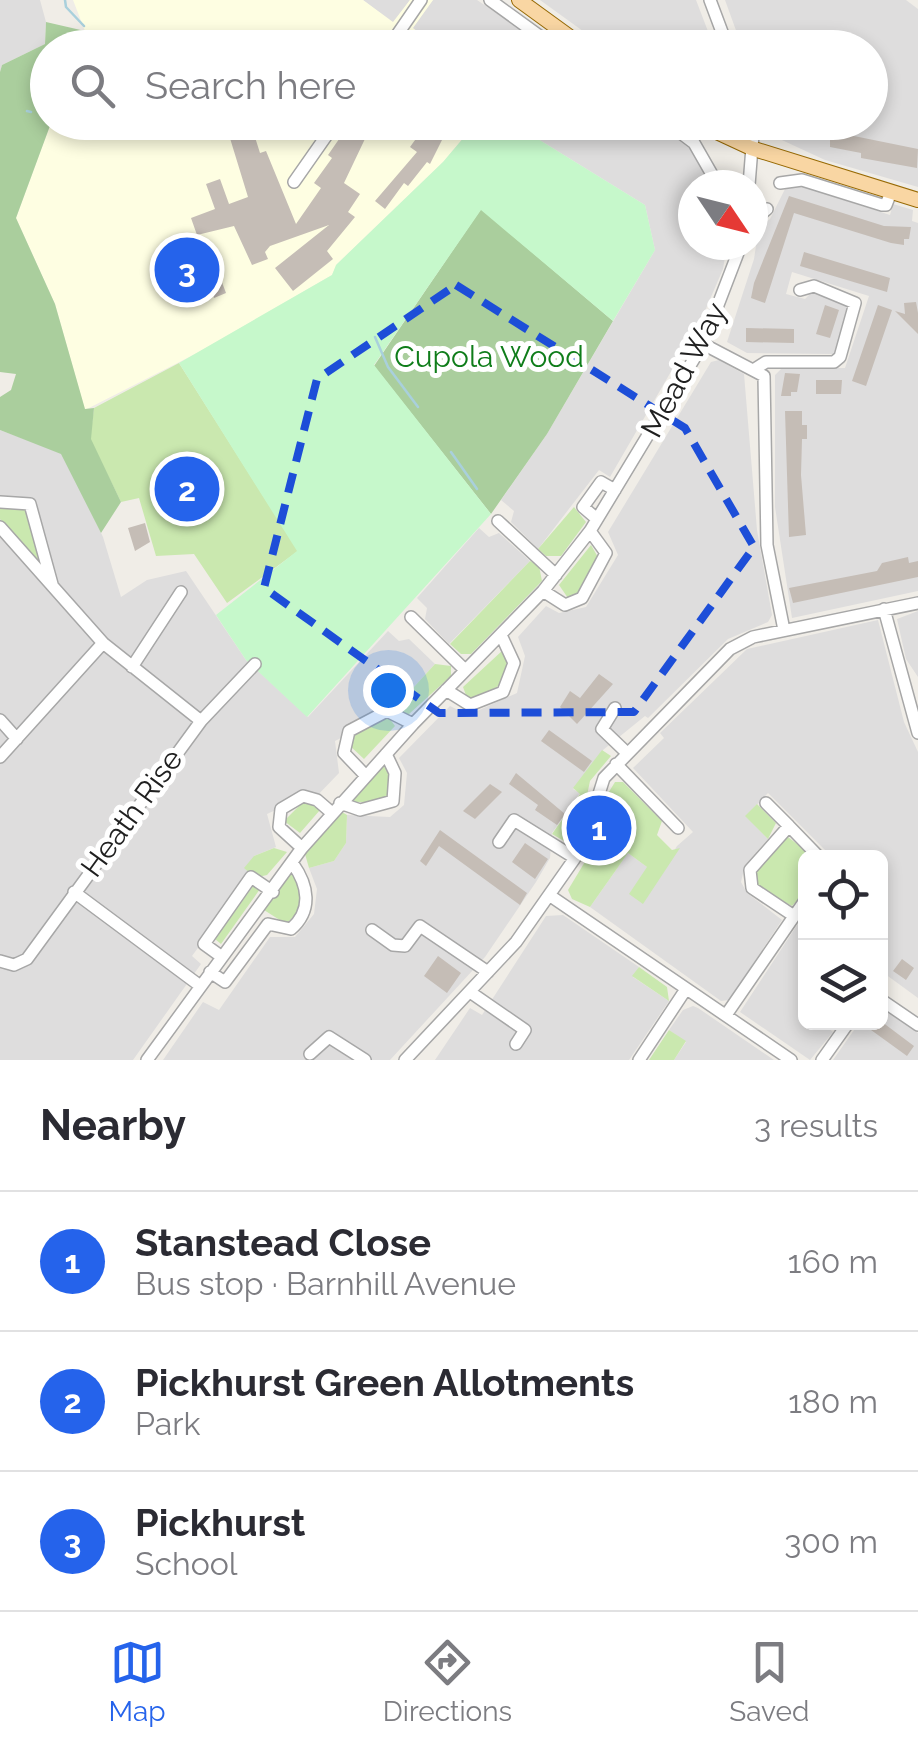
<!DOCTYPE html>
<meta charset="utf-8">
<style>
body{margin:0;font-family:Raleway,sans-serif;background:#f7f7f7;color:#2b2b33}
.controls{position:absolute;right:30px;bottom:30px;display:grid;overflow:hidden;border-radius:15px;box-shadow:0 5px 15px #0003}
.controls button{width:90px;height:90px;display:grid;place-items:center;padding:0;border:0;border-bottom:2px solid #e1e1e2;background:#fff;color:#2b2b33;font:50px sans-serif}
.compass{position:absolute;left:678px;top:170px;width:90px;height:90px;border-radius:50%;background:#fff;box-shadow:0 5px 15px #0003;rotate:125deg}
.you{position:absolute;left:388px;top:690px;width:35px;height:35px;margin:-25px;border:8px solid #fff;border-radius:50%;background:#1a73e8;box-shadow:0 0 0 15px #1a73e833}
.badge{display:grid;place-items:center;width:65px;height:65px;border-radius:50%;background:#2563eb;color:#fff;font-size:32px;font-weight:700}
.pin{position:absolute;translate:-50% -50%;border:5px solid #fff;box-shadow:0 2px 10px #0006}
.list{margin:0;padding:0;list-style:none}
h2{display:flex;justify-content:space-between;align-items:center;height:130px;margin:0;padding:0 40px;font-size:42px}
h2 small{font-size:32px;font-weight:400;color:#7c7c81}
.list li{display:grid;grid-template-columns:65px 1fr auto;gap:30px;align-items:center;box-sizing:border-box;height:140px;padding:0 40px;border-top:2px solid #e1e1e2}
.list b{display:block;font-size:38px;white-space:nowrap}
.list p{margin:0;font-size:32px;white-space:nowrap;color:#7c7c81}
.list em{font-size:32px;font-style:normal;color:#7c7c81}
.icon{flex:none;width:55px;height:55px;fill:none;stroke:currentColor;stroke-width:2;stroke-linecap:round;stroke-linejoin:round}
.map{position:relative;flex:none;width:918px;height:1060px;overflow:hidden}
.search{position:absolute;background:#fff;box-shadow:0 5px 15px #0003;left:30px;right:30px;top:30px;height:110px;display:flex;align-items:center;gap:25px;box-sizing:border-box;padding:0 35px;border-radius:55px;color:#7c7c81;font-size:38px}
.sheet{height:550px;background:#fff}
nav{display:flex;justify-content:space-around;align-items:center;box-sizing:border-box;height:140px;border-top:2px solid #e1e1e2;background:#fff;font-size:28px;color:#7c7c81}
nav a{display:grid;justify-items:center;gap:5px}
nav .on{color:#2563eb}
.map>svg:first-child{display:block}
</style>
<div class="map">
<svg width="918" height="1060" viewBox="0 0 918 1060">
<rect width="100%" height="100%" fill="#f0ede7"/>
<path fill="#dedddd" d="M0 0H40L46 22 45 44 2 65 0 72Z
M363 0H410L393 23Z
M433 0H477L547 47H437L412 28Z
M540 0H696L714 47H605Z
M725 0H906L918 9V187L825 160 771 135 767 123 870 122V48L742 47Z
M512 123H657L688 144 712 185H693V245H727L723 269 702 318 610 477 599 470 538 549 511 522 514 511 501 500 547 434 655 250 645 205Z
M794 184 890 215 893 204 913 210 912 221 918 223V591L792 618 775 507V375L782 368H845L869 296 792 272 786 294 805 299 813 291 851 307 834 354 747 353 727 342 754 259 759 227 770 219 786 187Z
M719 360 744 374 757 530 772 615 768 622 728 639 648 718 645 716 603 750 573 789 580 793 552 833 550 858 536 882 485 957 390 1060H163L203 1002 219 1010 270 937H295L314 914 317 889 309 868 334 861 346 843 347 815 390 817 404 805 407 773 399 758 450 706 468 715 517 693 525 656 518 637 546 606 559 613 586 607 618 555 608 532 711 362Z
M0 430 62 453 103 537 121 597 147 580 186 571 246 660 308 717 388 631 399 641 409 639 435 664 390 713 335 741 339 773 313 800 304 797 267 814 276 847 254 856 252 874 192 956 201 964 133 1060H0Z
M479 528 489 537 499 533 530 561 449 644 425 619 427 608 417 598Z
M918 611V677L906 659 897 619Z
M878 620 904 722 918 752V998L881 971 880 858 832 857 768 793 746 816 768 839 745 865 741 882 747 893 782 920 729 1000 721 1001 590 907 628 853 647 867 643 903 677 846 693 832 633 768 664 738 660 733 747 649Z
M805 913 806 1022 830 1023 827 1027 833 1032 810 1060 740 1012Z
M563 915 639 967 633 977 669 1001 629 1060H435L470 1008 482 1015 546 916Z
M693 1006 698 1008 774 1060H674L686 1042 669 1030 683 1010Z
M881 1007 918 1033V1060H833L859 1023 880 1022Z"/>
<path fill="#fefee2" d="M73 0H363L393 22 410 0H433L413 28 437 47H79L85 31Z
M51 123H476L443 162 337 264 332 275 199 352 85 410 55 304 16 218Z"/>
<path fill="#cae8af" d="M179 363 298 551 227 603 194 554 156 556 139 498 121 502 90 439 94 408Z
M574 507 586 522 561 556H546L538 549Z
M0 508 25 510 41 566 0 519Z
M591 545 599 559 577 598 570 601 559 585Z
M530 561 539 566 542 581 471 654H461L450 644Z
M503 650 509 660 500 685 473 701 467 698 463 687Z
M435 664 451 666V676L409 714 390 713Z
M387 715 395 726 364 759 348 744 353 734Z
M602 750 611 756 590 781 579 834 569 844 552 834 580 794 573 788Z
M383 766 390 772 387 796 377 802H355L351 797Z
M615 782H623L662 821 657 835 672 850 680 848 643 904 629 894 647 867 628 853 590 907 572 899 568 890 598 840 607 795Z
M305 800 320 810 300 833 284 821Z
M757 804 776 823 768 839 745 816Z
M342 812 347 815 346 843 334 861 309 868 305 854Z
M788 837 814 857 806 858 805 892 792 906 756 886 754 872Z
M274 848 287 852 267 875 249 879 251 874 244 868 254 856Z
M291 873 302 885 300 910 286 924 264 910Z
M253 886 260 889 221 944 215 939Z
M639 967 667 987 669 1001 632 976Z
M669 1030 686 1041 674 1060H649Z"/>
<path fill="#aace9d" d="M46 22 85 31 79 47 48 48V122L51 123 16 218 55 304 85 409 94 408 91 439 121 502 101 533 61 454 0 430V397L11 390 16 374 0 372V72L2 65 45 44Z
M481 209 613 321 547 434 491 514 374 366Z"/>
<path fill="#c6f8cb" d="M476 123H512L645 205 655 250 613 321 481 210 374 365 491 514 307 717 246 660 216 615 297 551 179 363 332 275 336 265 443 162Z"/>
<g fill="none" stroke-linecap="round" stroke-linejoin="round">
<path stroke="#a9d0dc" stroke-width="2.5" d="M65 0 66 7 84 26
M27 111 31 112
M375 337 388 367 418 407
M451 452 477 489"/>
</g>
<path fill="#c5bdb6" d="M345 122H373L344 183 360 194 348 212 355 217 327 251 333 259 293 291 275 268 329 225 270 246 265 252 268 259 252 265 234 226 197 235 191 218 215 209 206 184 220 179 229 204 248 197 229 135 246 129 248 136 254 134 260 153 266 151 296 224 321 188 314 183 332 158 328 155 346 129Z
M428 122H451L430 164 427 162 408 186 404 183 385 209 375 201 417 152 410 147Z
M786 122H819V128L844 129V134L918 149 917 168 861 158V153L830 147V137L786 131Z
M789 196 884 226 911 227 909 239H904V245L891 243 794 213 765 303 751 298 754 283Z
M804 252 890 278 887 292 800 266Z
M217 269 226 293 214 298 205 274Z
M916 302 918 313V334L895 311 905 314 904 303Z
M825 305 839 310 830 338 816 334Z
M878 305 892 310 866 386 852 381Z
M746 328 794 329V343L746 342Z
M785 373 800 374 797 392H791V396H781Z
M816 380H842L841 394H816Z
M785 411H802V425H807V439H802L801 475 806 535 789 537Z
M145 523 150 542 135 551 128 528Z
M908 557 909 563 918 561V577L793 603 789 588 877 571 882 563Z
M599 674 613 684 577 724 560 707 570 691 580 698Z
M549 730 592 761 584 772 541 741Z
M516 773 565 814 557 825 535 810 538 805 509 784Z
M490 784 502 792 475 819 463 811Z
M440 830 527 893 520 905 439 846 426 866 420 861Z
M525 843 548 859 535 879 512 862Z
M438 956 461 973 447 993 424 976Z
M902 959 914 968 906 980 893 971Z
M860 1022H882L914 1046 907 1056Z"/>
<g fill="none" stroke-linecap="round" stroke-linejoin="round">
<g stroke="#a7a7a7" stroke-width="14">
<path id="minor" d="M490 0 556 48
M710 0 728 48
M388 48 421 0
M666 122 694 143 718 185
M294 182 336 122
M780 183 802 180 882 205H886L891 192
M749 185 754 122
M753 221 767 209
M703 344 764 376 767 545 784 630
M755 369 766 362H834L840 357 855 303 814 286 800 290
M0 502 30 504 52 584
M597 519 583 507 601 482 615 490
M498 521 556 575
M0 527 103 643 201 721
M543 591 565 605 582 598 606 553 590 531
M884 609 918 733
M411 617 465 670
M132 667 181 592
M446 690 470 705 503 692 514 663 501 635
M615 708 602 729 627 753
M0 720 17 739
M0 757 103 643
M616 764 678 828
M365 775 344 753 349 731 387 711 413 724
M340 803 360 810 393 801 395 773 386 754
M766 803 789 826
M499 842 514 820 575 858
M302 848 279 827 281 809 303 796 317 800 332 813
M74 892 199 985
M549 895 791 1060
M794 916 752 888 750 870 789 826 820 858
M372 930 393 945 405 946 420 926 488 972
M222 957 204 944 251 877 273 892
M0 961 14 965 27 959 201 721 255 664
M210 972 225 982 268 924 291 929C313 910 308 885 293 864
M470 992 525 1030 516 1044
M880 999 918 1025
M726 1015 806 899
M310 1054 329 1037 365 1060
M147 1060 302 848 413 724 543 591 590 531 703 344 741 245
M405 1060 516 942 582 848 604 778 730 649 753 637 918 603
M639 1060 686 989
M822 1060 849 1022"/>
</g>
<g stroke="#986a04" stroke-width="16">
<path id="major" d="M519 0 585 48
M695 122 751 148 918 200"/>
</g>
<use href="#minor" stroke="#fff" stroke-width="11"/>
<use href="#major" stroke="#f9d6a3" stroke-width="14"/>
</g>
<path fill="none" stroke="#1d4ed8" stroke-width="8" stroke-dasharray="20 12" stroke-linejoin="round" d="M456 285 685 428 754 547 634 712 439 713 264 588 317 379Z"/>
<g text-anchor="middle" stroke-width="10" stroke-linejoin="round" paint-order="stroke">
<g font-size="30" fill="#0f7d1a" stroke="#fff">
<text x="489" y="367">Cupola Wood</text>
</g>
<g font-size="30" fill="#202020" stroke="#fff">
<text transform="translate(684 370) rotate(-62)" y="10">Mead Way</text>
<text transform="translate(132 813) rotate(-54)" y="10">Heath Rise</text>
</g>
</g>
</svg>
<div class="controls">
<button><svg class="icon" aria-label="locate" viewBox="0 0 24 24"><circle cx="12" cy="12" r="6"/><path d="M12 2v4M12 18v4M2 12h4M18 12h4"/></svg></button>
<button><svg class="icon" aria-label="layers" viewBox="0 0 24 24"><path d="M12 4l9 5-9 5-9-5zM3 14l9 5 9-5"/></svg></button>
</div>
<svg class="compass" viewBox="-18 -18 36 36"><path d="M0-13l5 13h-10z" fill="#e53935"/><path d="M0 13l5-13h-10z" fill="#7c7c81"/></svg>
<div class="you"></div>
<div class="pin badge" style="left:599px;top:828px">1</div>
<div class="pin badge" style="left:187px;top:489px">2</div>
<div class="pin badge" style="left:187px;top:270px">3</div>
<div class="search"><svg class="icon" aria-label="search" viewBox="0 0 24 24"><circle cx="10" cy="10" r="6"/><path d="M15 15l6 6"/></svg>Search here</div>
</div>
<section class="sheet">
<h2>Nearby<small>3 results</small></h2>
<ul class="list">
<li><span class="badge">1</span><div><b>Stanstead Close</b><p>Bus stop · Barnhill Avenue</p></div><em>160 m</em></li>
<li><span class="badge">2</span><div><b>Pickhurst Green Allotments</b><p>Park</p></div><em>180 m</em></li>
<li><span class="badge">3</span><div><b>Pickhurst</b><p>School</p></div><em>300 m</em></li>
</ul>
</section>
<nav>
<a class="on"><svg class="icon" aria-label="map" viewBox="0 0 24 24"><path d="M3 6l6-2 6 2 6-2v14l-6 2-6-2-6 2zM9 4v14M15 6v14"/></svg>Map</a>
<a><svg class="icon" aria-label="directions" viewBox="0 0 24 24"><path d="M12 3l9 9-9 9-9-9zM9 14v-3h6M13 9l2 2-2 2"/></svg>Directions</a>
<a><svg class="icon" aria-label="saved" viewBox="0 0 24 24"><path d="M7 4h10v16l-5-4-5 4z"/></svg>Saved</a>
</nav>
